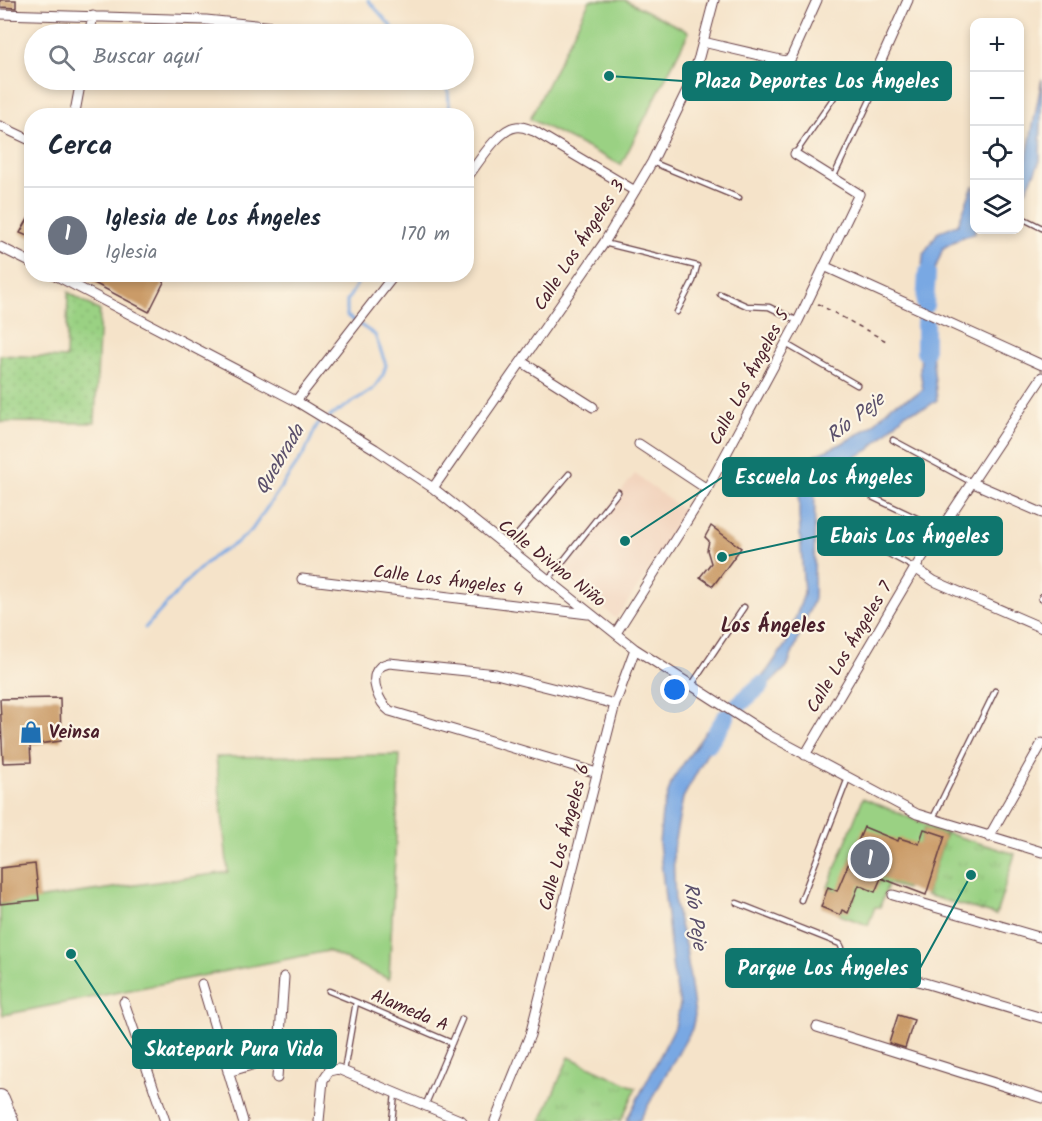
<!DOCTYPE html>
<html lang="es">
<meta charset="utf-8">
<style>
body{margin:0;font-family:Kalam,sans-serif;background:#f2f2f3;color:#1f2937}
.controls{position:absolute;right:18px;top:18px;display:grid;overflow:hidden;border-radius:12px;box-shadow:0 3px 9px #0003}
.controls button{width:54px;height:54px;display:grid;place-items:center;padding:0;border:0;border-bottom:2px solid #e0e1e3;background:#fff;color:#1f2937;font:30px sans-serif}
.you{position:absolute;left:675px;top:690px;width:21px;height:21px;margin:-15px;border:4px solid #fff;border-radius:50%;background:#1a73e8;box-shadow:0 0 0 9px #1a73e833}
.badge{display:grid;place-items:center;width:39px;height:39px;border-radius:50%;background:#1f6fb2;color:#fff;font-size:20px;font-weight:700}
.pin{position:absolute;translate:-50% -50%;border:3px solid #fff;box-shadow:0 2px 6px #0006}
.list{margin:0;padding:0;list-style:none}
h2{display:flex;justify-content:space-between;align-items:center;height:78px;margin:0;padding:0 24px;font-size:26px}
h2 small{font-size:20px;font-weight:400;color:#747a83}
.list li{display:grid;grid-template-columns:39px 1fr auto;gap:18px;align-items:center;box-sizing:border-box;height:96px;padding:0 24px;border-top:2px solid #e0e1e3}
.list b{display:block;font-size:22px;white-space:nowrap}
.list p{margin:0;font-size:20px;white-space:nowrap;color:#747a83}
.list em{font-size:20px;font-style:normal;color:#747a83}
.icon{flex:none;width:33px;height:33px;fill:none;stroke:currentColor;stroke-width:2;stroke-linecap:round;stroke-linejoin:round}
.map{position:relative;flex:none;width:1042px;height:1121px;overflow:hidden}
.search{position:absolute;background:#fff;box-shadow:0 3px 9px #0003;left:24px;top:24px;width:450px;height:66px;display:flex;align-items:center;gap:15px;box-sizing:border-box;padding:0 21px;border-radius:33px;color:#747a83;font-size:22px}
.panel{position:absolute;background:#fff;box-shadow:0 3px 9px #0003;left:24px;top:108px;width:450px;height:174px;border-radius:24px}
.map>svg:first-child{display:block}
</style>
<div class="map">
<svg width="1042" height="1121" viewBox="0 0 1042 1121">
<defs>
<pattern id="grass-dots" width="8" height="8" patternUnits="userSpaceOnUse" patternTransform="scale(1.5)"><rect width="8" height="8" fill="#9ad183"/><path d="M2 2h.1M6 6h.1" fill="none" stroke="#86b371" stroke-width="1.8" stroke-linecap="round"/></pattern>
<pattern id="park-tufts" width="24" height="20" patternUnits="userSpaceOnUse" patternTransform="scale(1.5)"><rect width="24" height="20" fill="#9ad183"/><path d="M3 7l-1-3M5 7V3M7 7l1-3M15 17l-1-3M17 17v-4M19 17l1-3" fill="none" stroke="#86b371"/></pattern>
</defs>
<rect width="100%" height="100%" fill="#fcf5e5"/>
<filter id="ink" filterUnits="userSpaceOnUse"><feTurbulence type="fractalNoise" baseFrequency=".0167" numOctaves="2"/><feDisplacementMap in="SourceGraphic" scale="12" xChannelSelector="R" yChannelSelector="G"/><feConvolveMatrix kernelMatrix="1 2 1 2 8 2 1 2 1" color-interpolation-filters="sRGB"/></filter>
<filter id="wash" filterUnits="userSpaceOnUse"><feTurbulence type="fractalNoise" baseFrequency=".008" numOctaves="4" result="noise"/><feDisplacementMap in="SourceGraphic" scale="24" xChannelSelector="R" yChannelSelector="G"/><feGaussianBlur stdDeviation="1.35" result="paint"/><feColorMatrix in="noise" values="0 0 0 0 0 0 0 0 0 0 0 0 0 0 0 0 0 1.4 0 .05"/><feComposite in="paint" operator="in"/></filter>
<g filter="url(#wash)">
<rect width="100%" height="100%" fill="#f5e3c9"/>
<path fill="#f2d4be" d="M635 474 687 513 616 619 560 569Z"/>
<path fill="url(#grass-dots)" stroke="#727857" stroke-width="1.5" d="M68 292 100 311 95 423 0 422V355L66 358Z"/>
<path fill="url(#park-tufts)" stroke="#727857" stroke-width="1.5" d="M946 833 1015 854 996 915 926 895Z
M569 1057 636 1088 621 1121H541Z"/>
<path fill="#9ad183" stroke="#727857" stroke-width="1.5" d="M590 0H625L689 32 621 165 530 119Z
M400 755 389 979 328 951 3 1015 0 1002V904L228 872 216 757Z
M863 798 946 833 945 836 924 829 906 889 888 884 880 907H875L868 925 840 915 842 910 848 912 854 898 828 887Z"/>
<path fill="#79a8e3" stroke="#626487" stroke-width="1.5" d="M1042 79 1040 161 1026 191 1020 192V176L1025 166Z
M973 186H974L975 233 960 238 943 248 925 296 920 278 924 253 938 232 958 224Z
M925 328 930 334 937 400 927 407 906 413 869 450 825 472 815 479 814 599 787 667 766 687 743 701 767 671 786 644 804 594 799 516V476L815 455 841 444 872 426 892 405 916 395 923 389 920 371 922 332Z
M721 722 717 735 683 798 673 849 675 904 686 949 695 1015 692 1029 639 1121H626L675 1027 680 1005 673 971 659 843 662 813 672 780 706 731Z"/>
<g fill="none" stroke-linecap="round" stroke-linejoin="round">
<path stroke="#79a8e3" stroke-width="3" d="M368 0 398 34
M438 80 448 91 450 116
M329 417 373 389 383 375 386 365 375 335 347 316V301L357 284 350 274
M145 628 192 576 213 557 236 543 251 531 305 452 317 425 323 421"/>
<path stroke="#79a8e3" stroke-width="18" d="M925 305 927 273
M925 323V352
M738 705 761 685
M709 743 726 717"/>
</g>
<g id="blocks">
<path fill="#ca9b67" d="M0 0H16V8L0 7Z
M32 212V238L20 233Z
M77 274H168L149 312Z
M711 526 741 548 713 586 700 577 711 563 707 550 709 541 705 537Z
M60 698 61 741 30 745 31 762 3 763 0 699Z
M864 827 898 841 899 838 919 844 924 829 945 836 926 895 881 878 875 892 859 885 848 913 842 910 840 915 821 907 828 887 837 891Z
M35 864 39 900 0 904V868Z
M898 1015 914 1020 905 1048 889 1043Z"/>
</g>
</g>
<g filter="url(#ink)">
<use href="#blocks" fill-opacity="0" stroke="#643c43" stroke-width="1.5"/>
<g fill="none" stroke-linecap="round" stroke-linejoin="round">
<g stroke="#643c43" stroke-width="7">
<path id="lane" d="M795 154 841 87
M652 162 739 198
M833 178 872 96
M1020 217 1042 228
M604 243 697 266 693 281 677 312
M720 294 747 306 769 307 798 321
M786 344 857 385
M893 440 971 482
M872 497 940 529
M844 534 872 545 915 568
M506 548 569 474
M548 580 618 492
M1041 599 1042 596
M691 686 744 607
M933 818 995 691
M801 900 848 778
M737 903 840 944 842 948 841 958
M329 991 356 1002
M344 1071 356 1002 452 1043
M425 1106 462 1019
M392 1121 395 1094"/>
</g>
<g stroke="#643c43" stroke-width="11">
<path id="street" d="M0 14 206 20 275 27
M89 34 93 16
M703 42 785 61 791 58 817 0
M870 85 908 0
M75 112 81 80
M0 126 32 141
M466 179C477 165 498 129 516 127 523 126 528 129 534 131L635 191
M0 247 32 263
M824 266 1042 365
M53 274 296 401 375 449 433 488 635 649 769 735 917 814 1042 852
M522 362 593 407
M296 401 395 274
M639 444 707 489
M971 482 1042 513
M433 488 604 243 652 162 690 84 699 57 714 0
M915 568 934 581 1042 628
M302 579 588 614
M616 633 707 489 798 321 859 194 795 154
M805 755 915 568 1042 377
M597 773 390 711C379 703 368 678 380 667 382 665 386 664 389 663L496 674 615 704
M989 837 1042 743
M893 895 1042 938
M841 958 1042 1018
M202 984 243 1121
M124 1002 165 1121
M817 1027 1042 1098
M228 1072 278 1057
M277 1078 284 977
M319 1121 323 1080 329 1071 338 1069 462 1121
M495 1121 530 1035 615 704 635 649"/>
</g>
<g stroke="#643c43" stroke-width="20">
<path id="highway" d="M0 1099 9 1121"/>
</g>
<path stroke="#643c43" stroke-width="1.5" stroke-dasharray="4.5 4.5" stroke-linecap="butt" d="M818 304 888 342"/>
<use href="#lane" stroke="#fff" stroke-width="4.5"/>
<use href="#street" stroke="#fff" stroke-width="9"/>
<use href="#highway" stroke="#fff" stroke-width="18"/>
</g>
</g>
<defs>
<g id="shop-bare" transform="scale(1.8)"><path d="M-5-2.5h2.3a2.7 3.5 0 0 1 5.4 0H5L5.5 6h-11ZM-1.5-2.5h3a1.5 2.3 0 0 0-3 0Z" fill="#1f6fb2" stroke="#fcf5e5" stroke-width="2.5" paint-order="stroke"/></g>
</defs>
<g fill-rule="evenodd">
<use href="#shop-bare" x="31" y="732"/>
</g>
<g text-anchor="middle" stroke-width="4.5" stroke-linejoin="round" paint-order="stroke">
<g font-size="18" fill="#4a1f2b" stroke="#fcf5e5">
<text transform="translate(579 245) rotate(-57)" y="6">Calle Los Ángeles 3</text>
<text transform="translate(749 377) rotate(-62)" y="6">Calle Los Ángeles 5</text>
<text transform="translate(552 563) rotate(38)" y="6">Calle Divino Niño</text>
<text transform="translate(448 580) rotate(7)" y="6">Calle Los Ángeles 4</text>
<text transform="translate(849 647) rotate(-59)" y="6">Calle Los Ángeles 7</text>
<text transform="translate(564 837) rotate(-75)" y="6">Calle Los Ángeles 6</text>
<text transform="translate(410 1010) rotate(23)" y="6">Alameda A</text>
</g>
<g font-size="18" font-weight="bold" fill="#4a1f2b" stroke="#fcf5e5" text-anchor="start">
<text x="49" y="738">Veinsa</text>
</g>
<g font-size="20" font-style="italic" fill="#5a4f6b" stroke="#fcf5e5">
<text transform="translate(855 417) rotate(-38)" y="7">Río Peje</text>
<text transform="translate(279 459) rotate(-59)" y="7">Quebrada</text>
<text transform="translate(696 916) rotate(82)" y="7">Río Peje</text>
</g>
<g font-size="20" font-weight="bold" fill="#4a1f2b" stroke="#fcf5e5">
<text x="773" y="632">Los Ángeles</text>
</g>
</g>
<path fill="none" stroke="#0f766e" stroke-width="2" d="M609 76L683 81M625 541L723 477M722 557L818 536M971 875L920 968M71 954L133 1049"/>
<g fill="#0f766e" stroke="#fcf5e5" stroke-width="2">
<circle cx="609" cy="76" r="6"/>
<circle cx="625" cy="541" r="6"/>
<circle cx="722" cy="557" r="6"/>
<circle cx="971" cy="875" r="6"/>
<circle cx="71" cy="954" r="6"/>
</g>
<g fill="#0f766e" stroke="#0f766e" stroke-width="2">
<rect x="683" y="62" width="268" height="38" rx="6"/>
<rect x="723" y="458" width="201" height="38" rx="6"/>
<rect x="818" y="517" width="184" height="38" rx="6"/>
<rect x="726" y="949" width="194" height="38" rx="6"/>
<rect x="133" y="1030" width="203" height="38" rx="6"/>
</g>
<g font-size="20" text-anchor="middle" font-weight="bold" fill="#fff">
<text x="817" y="88">Plaza Deportes Los Ángeles</text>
<text x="824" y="484">Escuela Los Ángeles</text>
<text x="910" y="543">Ebais Los Ángeles</text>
<text x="823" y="975">Parque Los Ángeles</text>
<text x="234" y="1056">Skatepark Pura Vida</text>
</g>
</svg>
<div class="controls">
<button>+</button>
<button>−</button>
<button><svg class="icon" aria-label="locate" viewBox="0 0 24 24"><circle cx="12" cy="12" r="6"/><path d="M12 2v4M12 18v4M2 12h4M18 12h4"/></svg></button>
<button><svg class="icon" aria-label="layers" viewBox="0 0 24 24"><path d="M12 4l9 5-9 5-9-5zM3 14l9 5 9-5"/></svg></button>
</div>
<div class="you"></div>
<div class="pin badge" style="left:870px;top:859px;background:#6b7280">1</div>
<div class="search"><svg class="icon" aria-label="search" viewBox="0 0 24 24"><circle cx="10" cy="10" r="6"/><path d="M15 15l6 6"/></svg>Buscar aquí</div>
<section class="panel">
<h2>Cerca<small></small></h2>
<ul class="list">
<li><span class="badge" style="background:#6b7280">1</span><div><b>Iglesia de Los Ángeles</b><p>Iglesia</p></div><em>170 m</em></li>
</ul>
</section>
</div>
